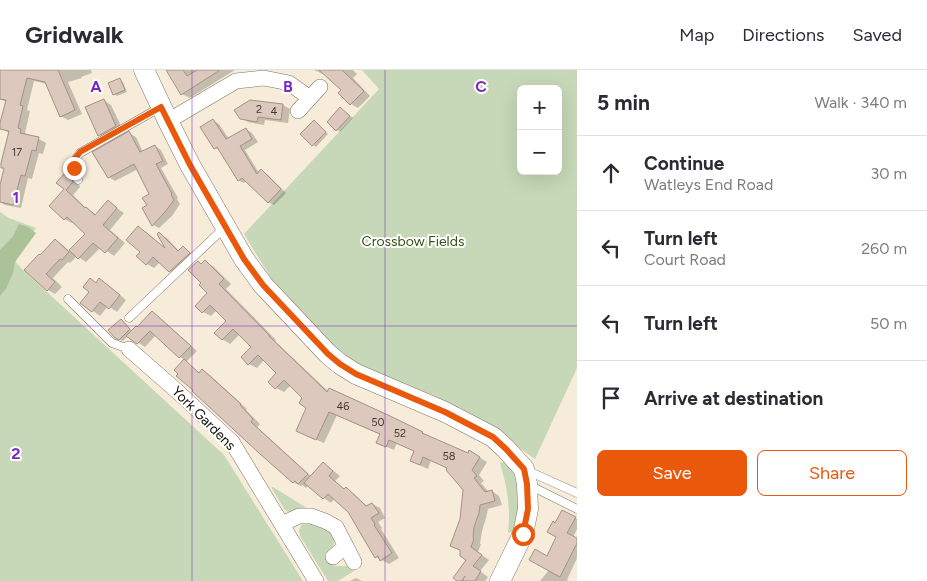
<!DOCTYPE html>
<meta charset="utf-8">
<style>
body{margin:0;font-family:Figtree,sans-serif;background:#f2f2f3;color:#2b2b33}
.controls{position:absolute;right:15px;top:15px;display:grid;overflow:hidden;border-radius:8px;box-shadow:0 5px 20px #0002}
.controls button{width:45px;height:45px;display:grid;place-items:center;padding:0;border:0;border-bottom:1px solid #e1e1e2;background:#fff;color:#2b2b33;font:25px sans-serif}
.stop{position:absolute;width:15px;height:15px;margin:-11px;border:4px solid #ea580c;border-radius:50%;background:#fff}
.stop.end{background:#ea580c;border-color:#fff;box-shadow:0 1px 5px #0008}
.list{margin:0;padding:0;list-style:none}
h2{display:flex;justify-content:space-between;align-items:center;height:65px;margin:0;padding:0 20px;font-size:21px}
h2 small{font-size:16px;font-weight:400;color:#7c7c81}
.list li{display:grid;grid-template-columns:32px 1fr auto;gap:15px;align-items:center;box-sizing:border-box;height:75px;padding:0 20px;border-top:1px solid #e1e1e2}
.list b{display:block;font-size:19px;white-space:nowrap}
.list p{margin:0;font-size:16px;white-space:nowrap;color:#7c7c81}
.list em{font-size:16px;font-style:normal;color:#7c7c81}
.actions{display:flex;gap:10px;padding:15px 20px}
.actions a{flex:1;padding:11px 0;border:1px solid #ea580c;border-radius:8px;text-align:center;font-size:18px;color:#ea580c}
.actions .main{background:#ea580c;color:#fff}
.icon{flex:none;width:28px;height:28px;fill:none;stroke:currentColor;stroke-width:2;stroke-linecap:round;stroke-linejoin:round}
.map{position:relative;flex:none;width:577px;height:511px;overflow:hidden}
header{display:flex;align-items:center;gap:30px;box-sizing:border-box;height:70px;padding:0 25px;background:#fff;border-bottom:1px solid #e1e1e2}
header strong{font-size:24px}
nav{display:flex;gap:28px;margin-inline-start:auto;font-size:18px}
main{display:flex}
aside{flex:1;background:#fff}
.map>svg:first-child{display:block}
</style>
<header>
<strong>Gridwalk</strong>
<nav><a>Map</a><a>Directions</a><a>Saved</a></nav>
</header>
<main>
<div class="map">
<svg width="577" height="511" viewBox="0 0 577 511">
<rect width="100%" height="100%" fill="#f6ecd9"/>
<path fill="#c6d8b7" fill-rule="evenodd" d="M362 0H577V298L535 389 486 354 433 325 364 298 343 285 271 208 244 164 379 19ZM521 19H558V101H521Z
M0 142 9 148 36 158 13 189 21 198 224 385 303 511H0Z
M507 391C513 402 521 415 521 428 520 440 516 453 514 464L508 462C511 438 507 416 500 393Z
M271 417H273L310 440 290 443 285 440Z
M308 451 332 462C335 473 335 477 328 487L335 496H352L357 499 338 511H328L300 466 299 460 302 454Z"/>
<path fill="#abc198" d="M19 154 28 157 36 163 15 192 13 203 6 219 0 226V180L13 166Z"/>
<path fill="#0003" d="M2 0H91L92 3 81 7 82 8 68 12 82 44 68 50 61 46 47 14 34 11 27 40 30 41 25 63 28 65V66L39 69 46 73 43 84 39 83 32 109 28 108 21 138 5 135 0 132V120L5 99 1 97 9 63 0 58 6 32 0 29V9Z
M172 0H235L190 28 182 24Z
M314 0H353L357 4 353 8 370 26 358 38 351 34 342 20 327 6Z
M120 10 123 12 127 22 117 26 114 24Z
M103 30 111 35 123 60 107 69 99 65Z
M250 31 283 35 290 39 288 53 265 50 264 55 248 52 241 48Z
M344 41 353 48 340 62 328 52Z
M213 50 219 54 229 69 246 59 252 63 258 72 245 80 259 103 261 101 267 104 286 123 274 135 268 132 247 111 244 113 238 110 221 81 215 78Z
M317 53 328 64 316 77 313 75Z
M129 63 136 67 143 82 155 76 161 80 168 94 161 98 178 128 177 129 180 134 172 146 159 158 153 155 148 136 151 125 138 99 115 111 109 107Z
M65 105 80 116V117L73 125 86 138 97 145 108 132 124 143 110 160 125 173 114 186 101 177 86 192 77 186 70 193 68 192 53 208 62 217 55 224 48 220 41 186 55 171 63 175 69 181 86 163 73 151 72 153 64 149 66 119Z
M139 158 146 162 166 179 159 164 167 168 179 181 183 177 190 182 196 188 177 205 170 201 160 192 154 198 147 194 142 182Z
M205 192 213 196 231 214 226 219 276 270 275 271 329 322 388 346 430 367 468 385 477 386 487 392 479 405 484 411 481 413 489 422 492 421 499 426 502 435 488 439 486 448 482 461 480 474H481L478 482 489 490 480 501 488 507 485 511H458L467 489 461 481 451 475 461 449 464 420 448 398 431 390 428 399 419 395 412 391 416 382 397 373 394 380 385 376 381 365 337 345 324 373 305 365 308 337 304 328 291 315 284 322 276 318 270 312 278 303 264 290 257 298 249 294 253 277 240 264 230 274 222 269 228 251 217 240 211 246 203 242 197 236 209 222 202 195Z
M96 214H107L126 230 117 242 108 236 100 246 82 233Z
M152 242 158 246 197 281 186 292 200 303 203 300 210 305 247 339 246 340 260 354 257 357 312 407 323 394 330 398 340 406 335 411 345 420 346 419 353 423 368 437 372 434 380 438 385 448 378 452 382 458 381 459 399 488 389 494 376 487 349 442 335 428 331 433 324 428 309 415 306 418 302 415 301 416 293 412 194 321 195 320 178 306 180 303 176 300 185 290 180 287 156 265 145 277 128 266 123 271 120 270 116 267 110 261 121 250 124 252 133 262 136 258H138Z
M563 441 577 449V459L573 467 577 469V488L567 510 569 511H540L549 500 547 487 558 466 556 454Z
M356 508 362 511H350Z"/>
<path fill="#dcc8bd" stroke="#a59187" d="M0 0H58L75 40 60 47 45 12 27 8 20 35 23 36 18 58 21 59 20 63 39 67 36 81 32 80 25 106 21 105 13 135 0 132V115L4 98H1V93L9 61 0 59V53L6 30 0 29Z
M166 0H183L187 6 197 0H220L181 25Z
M319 0H342L364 21 350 35 338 23 341 20Z
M120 8 125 20 113 25 108 13Z
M104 29 116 56 98 66 85 37Z
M250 30 283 34 281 50 258 47 257 52 240 49 234 40Z
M340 37 350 46 336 61 327 52Z
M213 49 226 69 246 58 252 69 240 76 257 104 261 99 281 119 268 133 242 108 238 111 217 77 214 79 200 57Z
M314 50 326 62 312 76 300 64Z
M129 61 140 82 155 75 163 91 156 94 172 124 171 125 174 130 165 142 152 156 142 138 147 135 142 128 149 124 134 94 108 108 92 82Z
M64 104 72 110 73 112 66 120 85 138 86 137 95 145 108 130 117 138 103 155 118 168 105 183 93 173 78 189 69 180 85 164 67 147 64 150 49 136 64 119 56 113Z
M138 156 165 178 157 164 159 162 178 181 183 176 190 183 169 202 153 187 146 195 136 186 140 182 126 170Z
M55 169 69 182 62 190 60 189 46 204 55 212 47 221 24 200 39 184 40 185Z
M205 190 224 209 219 214 269 265V266L327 322 329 318 388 345 423 362 422 363 468 383 469 380 480 387 472 400 477 406 474 408 485 422 492 420 495 431 480 435 479 443 474 457 473 468 474 469 471 477 482 485 473 496 481 501 475 511H462L465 506 462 511H457L453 508 466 490 460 486V480L450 476 460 449 463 420 446 400 447 398 423 387 420 395 410 391 414 381 389 370 386 377 376 373 380 364 329 342 316 370 296 361 306 338 299 333 302 328 284 310 275 319 268 312 276 303 258 285 248 295 241 287 251 277 233 259 222 270 214 263 226 251 210 235 202 243 195 236 207 223 199 215 201 213 188 200 198 191 201 194Z
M90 208 96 213 99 208 120 225 109 239 100 232 92 242 80 233 89 222 83 217Z
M152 241 191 276 179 288 150 261 137 274 126 266 136 256 137 257Z
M121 249 130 259 119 270 115 268 108 260Z
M184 289 199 303 202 299 241 334 240 335 253 349 251 352 308 404 298 414 295 411 293 413 260 384 192 321 193 320 176 306 178 304 174 300Z
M323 392 333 401 329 406 344 419 346 417 366 436 372 433 379 443 371 448 375 454 374 455 392 483 380 491 378 486 375 488 348 442 328 424 323 429 304 413Z
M562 440 576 447 567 463 577 468V473L560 507 529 490 535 479 547 486 556 467 547 462 553 451 555 453Z"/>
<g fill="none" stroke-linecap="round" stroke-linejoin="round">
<g stroke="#807766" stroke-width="9">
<path id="lane" d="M78 110C74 97 71 94 80 83L161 37
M68 229 112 273 129 279
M129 248 224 158
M526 400 577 423
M529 415 577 439"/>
</g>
<g stroke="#807766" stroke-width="16">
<path id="street" d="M298 41 320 17
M168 51 236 11 264 8 289 13 310 28
M129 279 178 322 232 372 316 511
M282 454 299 446H311L325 451 336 457 354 492
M333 487 346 476"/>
</g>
<g stroke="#807766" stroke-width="21">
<path id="secondary" d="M144 0 168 51 190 95 244 189 263 215 328 284 340 294 356 304 445 342 493 367 506 379 524 399 527 414 528 439 523 464 500 511"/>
</g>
<use href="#lane" stroke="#fff" stroke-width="8"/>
<use href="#street" stroke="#fff" stroke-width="15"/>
<use href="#secondary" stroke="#fff" stroke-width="20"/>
</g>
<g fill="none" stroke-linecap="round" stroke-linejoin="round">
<path stroke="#ea580c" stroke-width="6" d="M74 98V90L80 82 161 37 190 95 244 189 263 215 328 284 340 294 356 304 445 342 493 367 506 379 524 399 527 414 528 439 523 464"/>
</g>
<path fill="none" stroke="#7b2cbf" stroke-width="1" stroke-opacity="0.55" d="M192 0V511M385 0V511M0 256H577"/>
<g text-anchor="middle" stroke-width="4" stroke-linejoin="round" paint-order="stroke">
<g font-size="11" fill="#443c34">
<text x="259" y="43">2</text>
<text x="274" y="45">4</text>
<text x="17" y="86">17</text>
<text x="343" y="340">46</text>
<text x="378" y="356">50</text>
<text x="400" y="367">52</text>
<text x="449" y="390">58</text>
</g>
<g font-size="14" fill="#334e12" stroke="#fff">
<text x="413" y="176">Crossbow Fields</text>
</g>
<g font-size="14" fill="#110e07" stroke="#fff">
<text transform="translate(204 348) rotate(45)" y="5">York Gardens</text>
</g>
</g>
<g font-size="16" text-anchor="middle" font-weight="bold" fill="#7b2cbf" stroke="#fff" stroke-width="4" stroke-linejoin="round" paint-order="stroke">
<text x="96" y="22">A</text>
<text x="288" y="22">B</text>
<text x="481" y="22">C</text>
<text x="16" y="133">1</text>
<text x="16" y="389">2</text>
</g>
</svg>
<div class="controls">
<button>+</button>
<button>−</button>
</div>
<div class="stop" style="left:523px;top:464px"></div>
<div class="stop end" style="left:74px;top:98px"></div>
</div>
<aside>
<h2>5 min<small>Walk · 340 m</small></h2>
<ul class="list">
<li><svg class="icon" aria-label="ahead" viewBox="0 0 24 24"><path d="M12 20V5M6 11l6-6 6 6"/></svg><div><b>Continue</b><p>Watleys End Road</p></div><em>30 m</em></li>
<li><svg class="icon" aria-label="left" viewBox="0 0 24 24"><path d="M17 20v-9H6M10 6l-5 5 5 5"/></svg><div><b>Turn left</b><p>Court Road</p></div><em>260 m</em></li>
<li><svg class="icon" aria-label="left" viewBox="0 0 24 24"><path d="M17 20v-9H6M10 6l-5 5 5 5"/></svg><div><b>Turn left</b></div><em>50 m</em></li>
<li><svg class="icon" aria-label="arrive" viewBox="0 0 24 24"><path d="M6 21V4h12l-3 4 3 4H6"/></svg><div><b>Arrive at destination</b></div></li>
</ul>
<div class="actions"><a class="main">Save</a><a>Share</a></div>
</aside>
</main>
